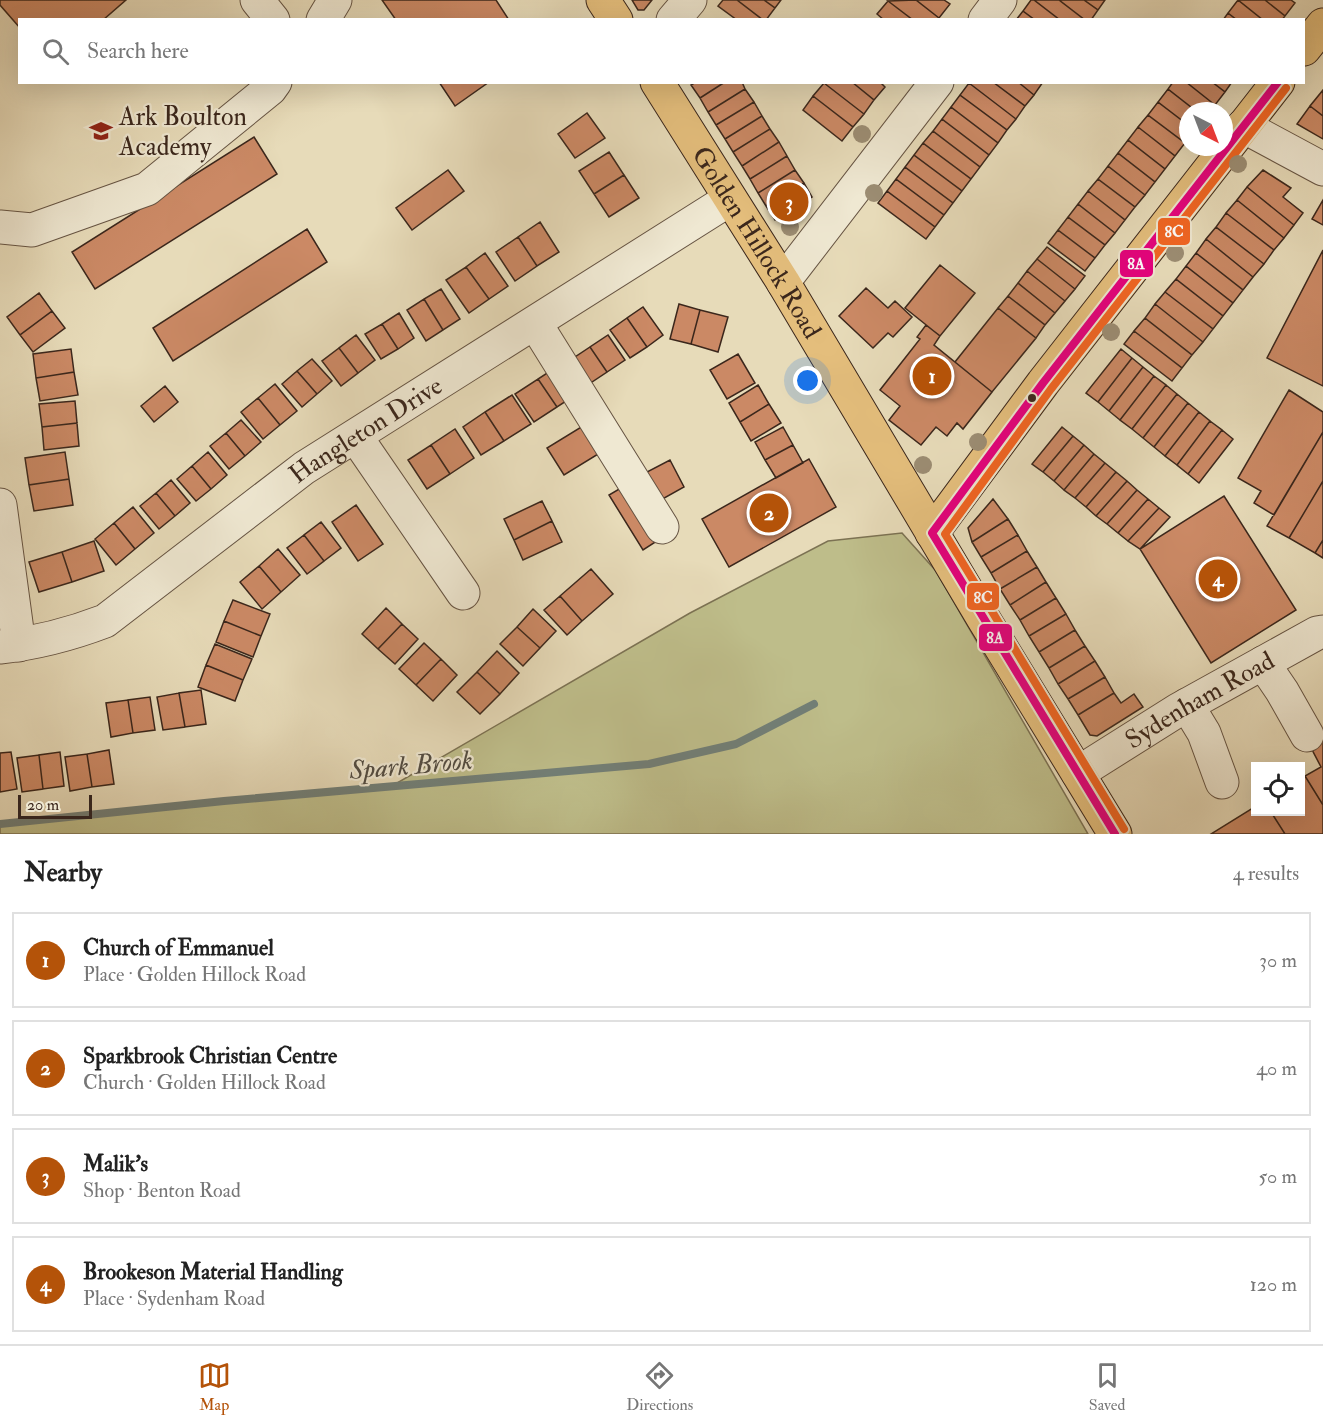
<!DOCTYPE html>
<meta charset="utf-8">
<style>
body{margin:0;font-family:"IM FELL Double Pica",serif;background:#f2f2f2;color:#222}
.controls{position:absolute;right:18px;bottom:18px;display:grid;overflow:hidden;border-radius:0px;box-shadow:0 6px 24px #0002}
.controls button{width:54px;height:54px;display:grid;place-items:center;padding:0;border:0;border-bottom:2px solid #e0e0e0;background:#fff;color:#222;font:30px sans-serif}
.compass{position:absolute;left:1179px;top:102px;width:54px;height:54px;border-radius:50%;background:#fff;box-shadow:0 6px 24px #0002;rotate:138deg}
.scale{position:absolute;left:18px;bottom:15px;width:74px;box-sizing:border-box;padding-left:6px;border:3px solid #3b271c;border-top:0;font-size:16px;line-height:21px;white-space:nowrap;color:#3b271c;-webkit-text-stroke:4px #efe8d2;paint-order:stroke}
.you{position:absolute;left:808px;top:381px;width:21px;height:21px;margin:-15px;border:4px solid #fff;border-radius:50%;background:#1a73e8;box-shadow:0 0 0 9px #1a73e833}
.badge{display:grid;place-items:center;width:39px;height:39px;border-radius:50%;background:#b45309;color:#fff;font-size:20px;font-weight:700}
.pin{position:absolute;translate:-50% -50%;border:3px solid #fff;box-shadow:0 2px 6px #0006}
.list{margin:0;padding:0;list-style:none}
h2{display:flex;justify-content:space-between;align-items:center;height:78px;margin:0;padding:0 24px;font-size:26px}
h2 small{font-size:20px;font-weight:400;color:#767676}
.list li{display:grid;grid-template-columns:39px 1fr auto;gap:18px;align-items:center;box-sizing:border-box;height:96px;margin:0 12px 12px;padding:0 12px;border:2px solid #e0e0e0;border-radius:0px}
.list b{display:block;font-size:22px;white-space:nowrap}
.list p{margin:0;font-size:20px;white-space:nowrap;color:#767676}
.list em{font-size:20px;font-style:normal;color:#767676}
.icon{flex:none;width:33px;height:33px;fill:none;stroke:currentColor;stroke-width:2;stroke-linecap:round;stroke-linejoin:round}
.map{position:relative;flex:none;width:1323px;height:834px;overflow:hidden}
.search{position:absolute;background:#fff;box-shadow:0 6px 24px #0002;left:18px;right:18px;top:18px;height:66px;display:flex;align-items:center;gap:15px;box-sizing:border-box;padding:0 21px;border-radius:0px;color:#767676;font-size:22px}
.sheet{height:510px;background:#fff}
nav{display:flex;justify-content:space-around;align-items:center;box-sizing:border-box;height:84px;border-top:2px solid #e0e0e0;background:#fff;font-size:16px;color:#767676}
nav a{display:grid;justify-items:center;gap:3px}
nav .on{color:#b45309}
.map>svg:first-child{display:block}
</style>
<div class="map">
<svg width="1323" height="834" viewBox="0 0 1323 834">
<rect width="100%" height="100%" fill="#e7dbb9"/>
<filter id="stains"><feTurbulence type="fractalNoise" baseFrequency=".00333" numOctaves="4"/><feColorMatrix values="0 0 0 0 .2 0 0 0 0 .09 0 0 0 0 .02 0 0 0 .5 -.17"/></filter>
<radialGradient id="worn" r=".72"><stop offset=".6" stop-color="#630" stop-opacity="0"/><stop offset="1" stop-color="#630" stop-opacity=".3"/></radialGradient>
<path fill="#bebd8a" stroke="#7c7253" stroke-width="1.5" d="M902 533 936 571 1088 834H0V824L392 786 690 613 828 541Z"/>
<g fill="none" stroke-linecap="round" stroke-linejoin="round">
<path stroke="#727f77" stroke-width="8" d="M0 824 224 801 649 764 736 744 814 704"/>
</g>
<path fill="#cb8965" stroke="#3b271c" stroke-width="1.5" d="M0 0H126L103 20H20V28L0 5Z
M382 0H496L509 20H396Z
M632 0H652L644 10H638Z
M723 0H737L763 20H737L718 6Z
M737 0H764L775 8 766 20H763Z
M764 0H781L775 8Z
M916 0H944L950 4 939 18Z
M916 0 939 18 937 20H913L888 1Z
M1031 0H1034L1060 20H1035L1023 11Z
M1034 0H1059L1085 20H1060Z
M1059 0H1084L1098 10 1091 20H1085Z
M1084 0H1105L1098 10Z
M1238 0H1265L1285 16 1282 20H1263Z
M1238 0 1263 20H1237L1228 13Z
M1265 0H1291L1295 3 1285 16Z
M888 1 913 20H884L877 14Z
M1023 11 1035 20H1016Z
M1228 13 1237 20H1223Z
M439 82H489L455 106Z
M696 82H725L700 98 691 85Z
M725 82H742L745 89 708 112 700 98Z
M852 82H880L885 87 874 100Z
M852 82 874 100 864 114 824 83Z
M993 82H1018L1034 95 1025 106Z
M993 82 1025 106 1016 119 969 83Z
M1018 82H1043L1034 95Z
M1173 82H1186L1215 105 1210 111H1196L1168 89Z
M1186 82H1212L1225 92 1215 105Z
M1212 82H1232L1225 92Z
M824 83 864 114 853 127 813 96Z
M969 83 1016 119 1007 130 960 95Z
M745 89 754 102 716 125 708 112Z
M1168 89 1196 111H1188V125L1158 102Z
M1323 90V116L1310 106Z
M960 95 1007 130 998 143 951 107Z
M813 96 853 127 842 141 803 110Z
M754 102 762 116 725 139 716 125Z
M1158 102 1188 125V139L1185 143 1148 115Z
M1310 106 1323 116V139L1297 124Z
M951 107 998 143 989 155 942 119Z
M587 113 605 138 575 158 558 134Z
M1148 115 1185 143 1175 156 1138 127Z
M762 116 770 129 733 152 725 139Z
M942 119 989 155 980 167 933 131Z
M1138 127 1175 156 1165 169 1128 140Z
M770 129 779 142 742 166 733 152Z
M933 131 980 167 971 179 923 143Z
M254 137 277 174 95 289 72 252Z
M1128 140 1165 169 1155 182 1118 153Z
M779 142 787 156 750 179 742 166Z
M923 143 971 179 962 191 914 155Z
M609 152 624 175 594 194 579 171Z
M1118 153 1155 182 1145 195 1108 166Z
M914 155 962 191 953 203 905 167Z
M787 156 795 170 758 193 750 179Z
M1108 166 1145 195 1135 207 1098 179Z
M905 167 953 203 944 215 896 179Z
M448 170 464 191 412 230 396 208Z
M795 170 804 183 766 206 758 193Z
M1263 170 1291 188 1283 197 1303 213 1294 225 1247 187Z
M624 175 639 198 609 217 594 194Z
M896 179 944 215 935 227 887 191Z
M1098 179 1135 207 1125 220 1088 191Z
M804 183 812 197 775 220 766 206Z
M1247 187 1294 225 1284 238 1237 200Z
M887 191 935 227 926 239 878 203Z
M1088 191 1125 220 1115 233 1078 204Z
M1237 200 1284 238 1274 250 1226 213Z
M1323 200V225L1312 219Z
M1078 204 1115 233 1105 245 1068 217Z
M1226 213 1274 250 1264 264 1216 227Z
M1068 217 1105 245 1095 258 1058 230Z
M540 222 559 252 537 266 518 237Z
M1216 227 1264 264 1253 277 1206 239Z
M307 229 327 262 173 361 153 328Z
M1058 230 1095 258 1085 271 1048 243Z
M518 237 537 266 515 281 496 252Z
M1206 239 1253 277 1243 290 1196 253Z
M1047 247 1085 276 1075 289 1037 259Z
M1323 250V386L1267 358Z
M485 253 508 286 489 299 466 267Z
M1196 253 1243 290 1233 303 1186 266Z
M1037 259 1075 289 1065 301 1027 271Z
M940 265 975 293 940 336 905 308Z
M1186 266 1233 303 1223 316 1176 279Z
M466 267 489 299 469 313 446 280Z
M1027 271 1065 301 1055 313 1018 283Z
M1176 279 1223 316 1213 329 1165 292Z
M1018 283 1055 313 1045 325 1008 296Z
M866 288 888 308 895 301 912 317 893 337 888 333 873 348 839 316Z
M441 289 460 319 443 330 424 299Z
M1165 292 1213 329 1203 342 1155 304Z
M39 293 52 311 20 335 7 317Z
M1008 296 1045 325 1036 338 998 308Z
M424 299 443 330 426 341 407 310Z
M679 304 700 310 691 344 670 339Z
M1155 304 1203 342 1192 355 1145 318Z
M643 307 663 335 647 347 627 318Z
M998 308 1036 338 992 392 955 362Z
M700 310 728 317 718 352 691 344Z
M52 311 65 328 33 352 20 335Z
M399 313 414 338 398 349 382 324Z
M627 318 647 347 630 358 610 330Z
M1145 318 1192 355 1182 368 1134 331Z
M382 324 398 349 381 359 365 334Z
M926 325 940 336 934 345 992 392 963 429 957 423 947 436 936 427 921 445 889 420 900 406 880 390 920 339 917 337Z
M1134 331 1182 368 1172 381 1124 344Z
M356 335 375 360 358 373 339 348Z
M608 335 625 360 607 372 590 347Z
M590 347 607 372 589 384 572 359Z
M339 348 358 373 341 386 322 361Z
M71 349 74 372 36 378 33 354Z
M1121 349 1132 358 1098 402 1086 393Z
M738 354 755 383 727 399 710 370Z
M1132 358 1143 367 1109 411 1098 402Z
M312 359 332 381 317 394 297 371Z
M558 366 577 394 557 407 538 379Z
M1143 367 1154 376 1120 420 1109 411Z
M297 371 317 394 302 407 282 384Z
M74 372 78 395 40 401 36 378Z
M1154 376 1166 385 1132 429 1120 420Z
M538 379 557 407 534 422 515 394Z
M275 384 297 411 280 425 258 398Z
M758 385 769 404 740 422 729 403Z
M1166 385 1177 394 1143 438 1132 429Z
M165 386 178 402 154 422 141 406Z
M1289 390 1323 412V432L1274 515 1254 503 1261 491 1238 478Z
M1177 394 1188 403 1154 447 1143 438Z
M512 395 531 424 504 441 485 412Z
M258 398 280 425 263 439 241 412Z
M75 401 77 423 42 427 39 404Z
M1188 403 1199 412 1165 456 1154 447Z
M769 404 781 423 751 441 740 422Z
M485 412 504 441 481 455 463 427Z
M1199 412 1210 421 1177 465 1165 456Z
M241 420 261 442 245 456 226 433Z
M591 421 608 448 564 475 547 448Z
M1210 421 1222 430 1188 474 1177 465Z
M77 423 79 446 44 450 42 427Z
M783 427 793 445 765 460 755 442Z
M1062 427 1073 436 1043 472 1032 464Z
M455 429 474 458 450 474 431 445Z
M1222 430 1233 439 1199 483 1188 474Z
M1323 432V481L1289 538 1267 526Z
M226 433 245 456 229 469 210 446Z
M1073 436 1084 445 1054 481 1043 472Z
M431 445 450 474 427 489 408 460Z
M793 445 803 463 776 478 765 460Z
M1084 445 1094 454 1064 490 1054 481Z
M65 452 69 479 29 485 25 458Z
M208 452 227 475 211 489 192 466Z
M1094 454 1105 463 1075 498 1064 490Z
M809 459 836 507 729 567 702 519Z
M670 460 684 487 659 501 645 473Z
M1105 463 1116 472 1086 507 1075 498Z
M192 466 211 489 196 501 177 479Z
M1116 472 1127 481 1096 516 1086 507Z
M69 479 73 505 34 511 29 485Z
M171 480 190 503 175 516 156 493Z
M1127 481 1137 490 1107 524 1096 516Z
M1323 481V540L1315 553 1289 538Z
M626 485 660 539 643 550 609 495Z
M1137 490 1148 499 1118 533 1107 524Z
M156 493 175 516 159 529 140 506Z
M1224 496 1296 610 1211 663 1140 549Z
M993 499 1008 519 972 542 968 528Z
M1148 499 1159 508 1128 541 1118 533Z
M542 501 552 521 514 540 504 519Z
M356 505 383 544 358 561 332 522Z
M133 507 154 533 135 549 114 523Z
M1159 508 1170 517 1140 549 1128 541Z
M1008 519 1018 535 981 557 972 542Z
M552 521 562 542 523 560 514 540Z
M321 522 341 548 324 561 304 535Z
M114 523 135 549 116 565 95 539Z
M304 535 324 561 307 574 287 548Z
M1018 535 1027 551 991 573 981 557Z
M1323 540V558L1315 553Z
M94 541 104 571 72 582 62 552Z
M278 549 300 575 281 592 259 566Z
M1027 551 1037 567 1000 589 991 573Z
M62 552 72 582 39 592 29 562Z
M259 566 281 592 262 609 240 582Z
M1037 567 1046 582 1010 605 1000 589Z
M591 569 613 594 582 621 560 596Z
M1046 582 1056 598 1020 620 1010 605Z
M560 596 582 621 567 635 544 610Z
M1056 598 1066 614 1029 636 1020 620Z
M233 600 270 614 261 636 224 621Z
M386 608 402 624 378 649 362 634Z
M533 609 556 631 540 648 517 627Z
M1066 614 1075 630 1039 652 1029 636Z
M224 621 261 636 253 657 216 642Z
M402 624 418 639 395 664 378 649Z
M517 627 540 648 523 666 500 644Z
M1075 630 1085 646 1049 668 1039 652Z
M424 643 441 659 416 685 399 669Z
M215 644 252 659 243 680 206 665Z
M1085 646 1095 661 1058 684 1049 668Z
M497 651 519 673 500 694 477 672Z
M441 659 457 675 433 701 416 685Z
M1095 661 1105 677 1068 699 1058 684Z
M206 665 243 680 235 701 198 687Z
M477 672 500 694 480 714 457 692Z
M1105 677 1114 693 1078 715 1068 699Z
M201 690 206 724 185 727 179 693Z
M179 693 185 727 163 730 157 697Z
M1114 693 1121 703 1134 694 1143 707 1097 736 1090 735 1078 715Z
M150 697 155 730 133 733 128 700Z
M128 700 133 733 111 737 106 703Z
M1323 732V805L1305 776 1321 767 1307 740Z
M109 750 114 784 92 787 87 754Z
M11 752 17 789 0 792V753Z
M60 752 64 786 43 789 39 755Z
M87 754 92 787 70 791 65 757Z
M39 755 43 789 22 792 17 758Z
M1305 776 1323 805V834H1285L1271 812H1300V779Z
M1256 806V812H1271L1285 834H1211Z"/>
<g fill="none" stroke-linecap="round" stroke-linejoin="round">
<g stroke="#665443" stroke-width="35">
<g id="minor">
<path d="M257 0 273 20"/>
<path d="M323 20 335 0"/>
<path d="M673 20 690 0"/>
<path d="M985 20 1000 0"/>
<path d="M1243 126 1323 169"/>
<path d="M0 227 32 230 147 189 270 89 275 82"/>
<path d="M783 282 937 82"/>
<path d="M535 323 662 527"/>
<path d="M356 437 463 593"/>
<path d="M0 505 19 645"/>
<path id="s1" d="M0 647C37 643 71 634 105 621L304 468 730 199"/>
<path d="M1263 663 1282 691 1307 735"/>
<path d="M1187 705 1204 733 1222 782"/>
<path id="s2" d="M1078 773 1178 710 1317 633 1323 632"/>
</g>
</g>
<g stroke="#3b271c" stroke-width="35">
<g id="major">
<path d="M603 0 616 20"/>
<path d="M1304 49 1323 25"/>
<path id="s3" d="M657 82 783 282 983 618 1115 834"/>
<path d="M932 533 1043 383 1278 82"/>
</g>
</g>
<use href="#minor" stroke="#efe8d2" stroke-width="33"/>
<use href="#major" stroke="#e4be7c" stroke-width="33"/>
<g stroke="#efe8d2" stroke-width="12">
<path id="bus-1" d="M1115 834 932 533 1043 383 1278 82"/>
</g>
<g stroke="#efe8d2" stroke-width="12">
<path id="bus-2" d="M1124 829 945 534 1051 389 1286 88"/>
</g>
<use href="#bus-1" stroke="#e5007d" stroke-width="8"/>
<use href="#bus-2" stroke="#f26522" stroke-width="8"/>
</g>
<g fill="#9b8c72">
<circle cx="862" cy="134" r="9"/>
<circle cx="1238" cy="164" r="9"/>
<circle cx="874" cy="193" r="9"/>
<circle cx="790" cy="227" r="9"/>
<circle cx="1175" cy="253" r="9"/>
<circle cx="1111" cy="332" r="9"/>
<circle cx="978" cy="442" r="9"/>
<circle cx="923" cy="465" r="9"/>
</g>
<defs>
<g id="school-bare" transform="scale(1.8)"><path d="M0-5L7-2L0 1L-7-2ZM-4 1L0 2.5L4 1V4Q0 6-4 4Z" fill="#8f2418" stroke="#efe8d2" stroke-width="2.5" paint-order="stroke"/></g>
</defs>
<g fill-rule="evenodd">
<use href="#school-bare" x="101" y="131"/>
</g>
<circle fill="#3b271c" stroke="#efe8d2" stroke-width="2" cx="1032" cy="398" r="5"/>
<g text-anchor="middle" stroke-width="4.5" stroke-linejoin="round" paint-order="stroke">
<g font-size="26" fill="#3b271c" stroke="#efe8d2" text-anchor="start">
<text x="119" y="125">Ark Boulton<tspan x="119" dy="30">Academy</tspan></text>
</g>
<g font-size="26" fill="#3b271c" stroke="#efe8d2">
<text dy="9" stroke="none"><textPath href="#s3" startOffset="189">Golden Hillock Road</textPath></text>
<text dy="9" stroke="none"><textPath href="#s1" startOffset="432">Hangleton Drive</textPath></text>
<text dy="9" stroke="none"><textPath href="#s2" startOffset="142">Sydenham Road</textPath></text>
</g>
<g font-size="27" font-style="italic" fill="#524c42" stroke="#efe8d2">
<text transform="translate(411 765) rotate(-5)" y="9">Spark Brook</text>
</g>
</g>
<g stroke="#efe8d2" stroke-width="2">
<rect x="1157" y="217" width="34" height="29" rx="6" fill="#f26522"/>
<rect x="1119" y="249" width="35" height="29" rx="6" fill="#e5007d"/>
<rect x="966" y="582" width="34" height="29" rx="6" fill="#f26522"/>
<rect x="978" y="623" width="35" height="29" rx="6" fill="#e5007d"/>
</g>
<g font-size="16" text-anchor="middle" font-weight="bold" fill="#fff">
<text x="1174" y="237">8C</text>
<text x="1136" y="269">8A</text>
<text x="983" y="603">8C</text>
<text x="995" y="643">8A</text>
</g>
<rect width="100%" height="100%" filter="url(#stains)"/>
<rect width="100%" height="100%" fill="url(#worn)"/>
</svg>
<div class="controls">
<button><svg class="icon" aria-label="locate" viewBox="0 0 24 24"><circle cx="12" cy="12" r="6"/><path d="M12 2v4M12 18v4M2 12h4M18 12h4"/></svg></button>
</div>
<svg class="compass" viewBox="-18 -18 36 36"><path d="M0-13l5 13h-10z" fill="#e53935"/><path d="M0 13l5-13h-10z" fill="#767676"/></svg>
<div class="scale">20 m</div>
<div class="you"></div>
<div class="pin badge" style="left:932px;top:376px">1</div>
<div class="pin badge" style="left:769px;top:513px">2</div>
<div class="pin badge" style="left:789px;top:202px">3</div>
<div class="pin badge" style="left:1218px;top:579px">4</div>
<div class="search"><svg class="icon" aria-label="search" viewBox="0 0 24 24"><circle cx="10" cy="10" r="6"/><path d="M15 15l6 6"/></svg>Search here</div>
</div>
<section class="sheet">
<h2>Nearby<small>4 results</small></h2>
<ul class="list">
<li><span class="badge">1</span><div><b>Church of Emmanuel</b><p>Place · Golden Hillock Road</p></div><em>30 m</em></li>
<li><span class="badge">2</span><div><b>Sparkbrook Christian Centre</b><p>Church · Golden Hillock Road</p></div><em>40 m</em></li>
<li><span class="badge">3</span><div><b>Malik's</b><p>Shop · Benton Road</p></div><em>50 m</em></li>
<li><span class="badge">4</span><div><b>Brookeson Material Handling</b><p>Place · Sydenham Road</p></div><em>120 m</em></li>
</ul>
</section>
<nav>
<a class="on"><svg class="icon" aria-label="map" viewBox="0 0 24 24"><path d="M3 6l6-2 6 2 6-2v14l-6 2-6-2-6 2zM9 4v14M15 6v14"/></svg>Map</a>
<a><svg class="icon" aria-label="directions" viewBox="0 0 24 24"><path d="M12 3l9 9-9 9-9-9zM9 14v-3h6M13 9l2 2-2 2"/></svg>Directions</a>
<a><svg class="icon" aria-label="saved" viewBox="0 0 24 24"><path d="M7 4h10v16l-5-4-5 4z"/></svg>Saved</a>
</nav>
